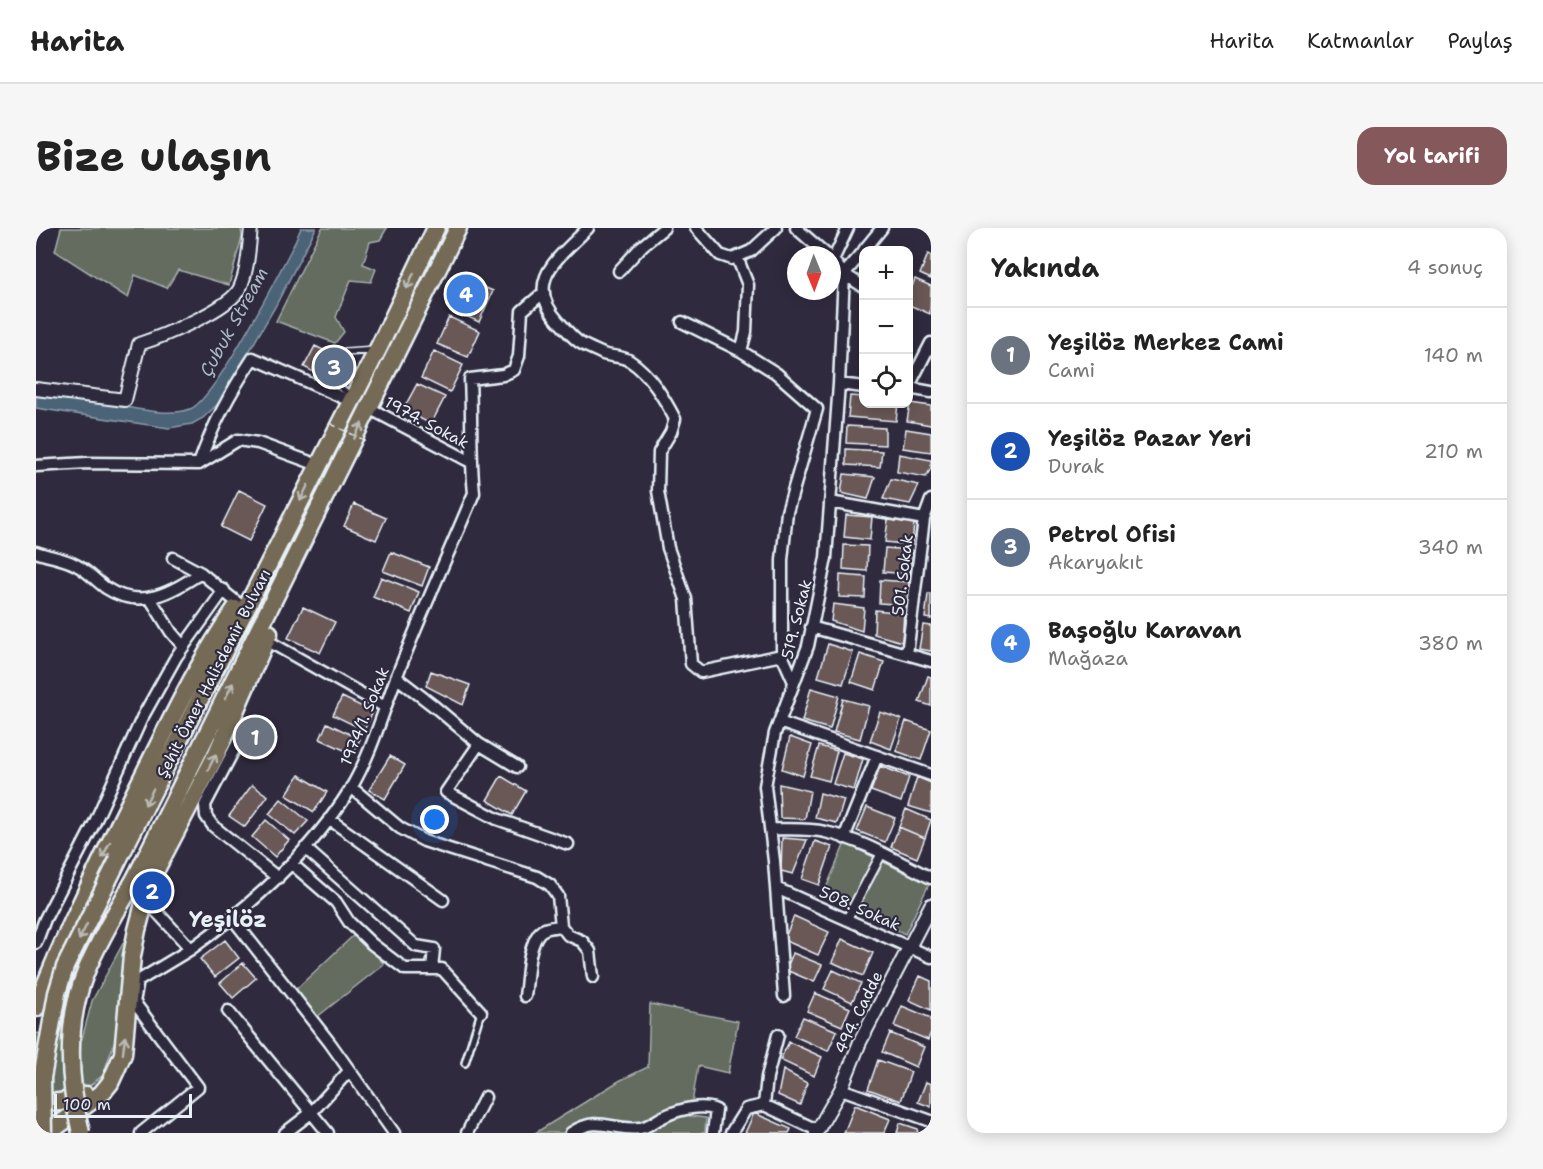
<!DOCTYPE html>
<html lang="tr">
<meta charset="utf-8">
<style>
body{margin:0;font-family:"Shantell Sans",sans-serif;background:#f6f6f6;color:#222}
.controls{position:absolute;right:18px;top:18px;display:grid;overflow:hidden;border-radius:12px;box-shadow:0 3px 15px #0003}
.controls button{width:54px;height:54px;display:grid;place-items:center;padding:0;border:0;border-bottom:2px solid #e0e0e0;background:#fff;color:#222;font:30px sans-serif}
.compass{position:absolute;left:751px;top:18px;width:54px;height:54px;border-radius:50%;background:#fff;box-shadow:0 3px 15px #0003;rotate:179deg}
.scale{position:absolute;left:18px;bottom:15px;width:138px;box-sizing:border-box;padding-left:6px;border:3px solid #e8f1f8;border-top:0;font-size:16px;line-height:21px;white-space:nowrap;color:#e8f1f8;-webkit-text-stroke:4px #2f2a3d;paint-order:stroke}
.you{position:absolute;left:399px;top:592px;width:21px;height:21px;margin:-15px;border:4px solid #fff;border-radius:50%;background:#1a73e8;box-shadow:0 0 0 9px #1a73e833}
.badge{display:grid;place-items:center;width:39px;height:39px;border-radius:50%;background:#85585c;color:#fff;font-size:20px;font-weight:700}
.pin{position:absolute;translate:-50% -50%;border:3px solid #fff;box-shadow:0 2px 6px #0006}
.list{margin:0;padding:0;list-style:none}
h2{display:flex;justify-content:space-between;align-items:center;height:78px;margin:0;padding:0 24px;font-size:26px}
h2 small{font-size:20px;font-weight:400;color:#767676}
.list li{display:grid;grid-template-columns:39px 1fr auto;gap:18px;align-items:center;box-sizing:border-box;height:96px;padding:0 24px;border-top:2px solid #e0e0e0}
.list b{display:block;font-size:22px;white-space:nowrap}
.list p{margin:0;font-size:20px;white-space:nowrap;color:#767676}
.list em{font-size:20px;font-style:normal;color:#767676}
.icon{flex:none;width:33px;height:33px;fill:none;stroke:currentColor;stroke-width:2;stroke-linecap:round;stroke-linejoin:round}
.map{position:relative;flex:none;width:895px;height:905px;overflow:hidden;border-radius:18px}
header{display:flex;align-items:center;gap:36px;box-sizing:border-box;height:84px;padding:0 30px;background:#fff;border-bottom:2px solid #e0e0e0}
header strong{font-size:28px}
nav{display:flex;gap:33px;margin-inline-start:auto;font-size:21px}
.intro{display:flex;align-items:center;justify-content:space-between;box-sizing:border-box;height:144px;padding:0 36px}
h1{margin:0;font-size:42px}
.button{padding:15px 27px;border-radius:18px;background:#85585c;color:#fff;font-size:21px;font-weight:700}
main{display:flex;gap:36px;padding:0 36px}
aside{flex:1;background:#fff;border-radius:18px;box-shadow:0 3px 15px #0003}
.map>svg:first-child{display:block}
</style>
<header>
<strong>Harita</strong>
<nav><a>Harita</a><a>Katmanlar</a><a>Paylaş</a></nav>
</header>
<div class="intro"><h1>Bize ulaşın</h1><a class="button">Yol tarifi</a></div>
<main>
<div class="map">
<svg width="895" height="905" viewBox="0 0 895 905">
<rect width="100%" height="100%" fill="#2f2a3d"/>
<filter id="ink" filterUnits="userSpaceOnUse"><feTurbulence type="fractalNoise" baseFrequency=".0167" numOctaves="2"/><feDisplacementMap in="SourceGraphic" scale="12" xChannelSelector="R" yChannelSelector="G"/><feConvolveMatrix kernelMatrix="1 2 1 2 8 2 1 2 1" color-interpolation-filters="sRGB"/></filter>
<g filter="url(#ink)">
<path fill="#646c5f" stroke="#a6aeac" stroke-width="1.5" d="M25 0H205L206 9 193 57 142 42 131 60 99 47 92 70 19 23Z
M286 0H351L344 12 334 14 327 36 340 41 335 54 315 52 300 89 308 104 299 115 240 93Z
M809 615 893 656 869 706 788 665Z
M320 705 348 736 281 789 259 762Z
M92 706 81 806 67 847 52 859 23 866 3 864 0 861V805L46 811 56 773Z
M614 776 702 793 692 845 662 838 654 888 670 890 669 905H499L583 853 612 839Z"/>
<path fill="#4c6377" stroke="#8a9cab" stroke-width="1.5" d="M265 0H280L239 79 184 174 167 190 156 196 133 200 0 180V168C26 171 51 174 77 177 99 180 133 189 154 181 178 173 243 45 258 16Z"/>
<path fill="#695957" stroke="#e8f1f8" stroke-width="1.5" d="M892 26 895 27V51L884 46Z
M879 51 895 58 894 86 873 77V66Z
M433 53 457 63 443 94 419 83Z
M413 89 444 103 432 129 401 116Z
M279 118 310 133 299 155 268 139Z
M398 123 427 137 414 164 385 150Z
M381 156 409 169 395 196 367 182Z
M814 168 828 169V176H862L860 193 812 189Z
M874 175 895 178V197L871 193Z
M811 198 849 200V217L810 215Z
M870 201 895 205V224L867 220Z
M810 221 846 223 844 239 810 237Z
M863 226 895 232V240L890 249 861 244Z
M808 246 839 249 832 271 805 265Z
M855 251 883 257 874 276 847 271Z
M203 262 231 276 213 313 185 299Z
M318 276 350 290 340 312 308 298Z
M810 287 836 289 834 312 808 309Z
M852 292 878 295 876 317 849 314Z
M808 317 832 318 831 343 807 341Z
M849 320 875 322 873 346 847 344Z
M355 324 393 339 386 358 347 343Z
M804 347 830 349 829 370 803 369Z
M345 349 383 364 375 385 337 369Z
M844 352 873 354 872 377 843 375Z
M892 366H895V391L889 390Z
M797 376 828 380 826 403 795 393Z
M267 379 299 394 284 425 252 410Z
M839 382 868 385 866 414 838 406Z
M887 397 895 398V423L883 421Z
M792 416 817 424 807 456 782 449Z
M824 426 848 434 839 462 815 454Z
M395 443 434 457 427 477 390 458Z
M892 448 895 449V478L883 474Z
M775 460 803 468 794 501 766 493Z
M306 469 337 484 328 502 297 487Z
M807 471 833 478 824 511 798 504Z
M844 484 865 491 855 521 834 513Z
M870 493 895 502 885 532 860 523Z
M221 494 232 523 222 529 212 513 206 498Z
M291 495 324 511 317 526 284 511Z
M754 509 776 517 767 548 746 541Z
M783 518 801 523 793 553 774 548Z
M807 525 827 531 818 562 797 556Z
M354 528 369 537 349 571 333 562Z
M844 538 873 549 865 574 835 563Z
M263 547 291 564 278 584 250 567Z
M465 548 490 563 476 587 451 572Z
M881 549 895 555V585L872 578Z
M743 556 774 563 769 591 744 590Z
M216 557 232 568 209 599 193 588Z
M784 565 808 572 801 595 779 590Z
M245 571 272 593 259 607 233 586Z
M831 579 859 590 849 614 821 603Z
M870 581 895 592 889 610 863 599Z
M230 592 253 612 239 629 216 609Z
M863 599 889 610 881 630 855 619Z
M746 610 771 612 757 646 745 643Z
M779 613 796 619 783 657 766 651Z
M758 688 793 704 782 727 748 712Z
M806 711 837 725 827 748 796 734Z
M189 712 203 730 179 749 164 731Z
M757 725 786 737 778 754 750 742Z
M207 735 220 750 197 770 184 755Z
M797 742 825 755 816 774 788 761Z
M884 748 895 753V782L873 772Z
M779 765 814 780 806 798 771 783Z
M866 778 895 790V804L892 812 858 798Z
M767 789 801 803 792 823 758 808Z
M854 805 888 819 880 839 846 824Z
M753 814 786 829 778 848 744 832Z
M842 832 875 844 865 873 832 861Z
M747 842 771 855 764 877 742 867Z
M890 854 895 856V879L882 874Z
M819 877 854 891 848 905H808Z
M718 885 755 901 753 905H709Z
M864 895 882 901 881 905H861Z"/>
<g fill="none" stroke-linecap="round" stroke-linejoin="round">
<g stroke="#e8f1f8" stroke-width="10">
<path id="service" d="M316 168 294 152 309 124 339 122
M429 835 445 784"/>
</g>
<g stroke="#e8f1f8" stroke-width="12">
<path id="pedestrian" d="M811 691 846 625"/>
</g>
<g stroke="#e8f1f8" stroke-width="15">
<path id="minor" d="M552 0C523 30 486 53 523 94 530 101 537 111 546 116 553 120 561 123 567 126 576 129 587 128 594 133 614 146 628 170 639 191L635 204 623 224 622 263 632 320 650 371 655 436 665 444 746 427
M660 0 684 27 696 31 715 23 740 0
M760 0 791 27
M828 22 846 0
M701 29 712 57 710 104 705 123 740 145 781 181 751 284 746 332V427L758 454
M796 31 808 46 828 59
M797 32 812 0
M583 43 606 18 628 0
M646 94 705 123
M803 156 828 159
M873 158 895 115
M873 160 895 164
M333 180 435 234
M163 236C177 196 194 165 217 130L314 173
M163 236 202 212 222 215 282 237
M0 238 51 235 163 236
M794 274 888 291
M0 324C13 329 28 330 40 337 52 343 60 353 70 360 105 383 135 364 165 345
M137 330 165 345 203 376
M114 370 135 404 147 418
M775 399 895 433
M230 412 349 479
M871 426 888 291 895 272
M360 449 399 479 443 516 481 539
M743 494 895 547
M201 516 169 577 170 588 177 598 242 650
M443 516 410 564 461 591 532 616
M315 559 364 600 388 613 501 649 514 657 522 668 525 698 532 707 546 713 554 723 557 749
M293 591 407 672
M734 601C752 602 772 600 789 604 827 612 861 633 895 650
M808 610 841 528
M269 620 380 718 398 721 396 741
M256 636 300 674 313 694 336 716 369 741H406L445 784
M740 660 895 729
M197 691 294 815 358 905
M0 715 9 691 58 596 106 490 140 429 188 362
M155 721C216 677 275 625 315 560 335 526 346 487 360 450 384 388 412 327 438 265 434 227 436 189 434 151L467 147 478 142 483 128 486 83 507 65
M489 768C492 749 491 721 503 705 508 699 518 699 525 698
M748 768 738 633 729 558 739 505 772 418 790 330 803 156 808 46 828 23
M192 783 292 905
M742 807 731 849 728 877 781 902
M805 861 895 893
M105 905 162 859 98 774 102 753 155 721 109 671
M249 905 275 885 313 843
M431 905 449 869
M535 905C564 886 575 904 604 900 613 899 621 891 629 888 644 881 666 876 680 882L677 905
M695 905 710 881 728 877"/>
</g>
<g stroke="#e8f1f8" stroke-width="16">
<path id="tertiary" d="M0 161 89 172 103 116C125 109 194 81 204 60 212 42 213 19 215 0
M780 905 805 861 824 814 895 677"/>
</g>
<g stroke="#e8f1f8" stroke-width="21">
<path id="trunk" d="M82 632 344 117 400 0
M101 647 422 0
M0 780C30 702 68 627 105 552 134 494 162 434 199 381
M0 868C17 880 31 872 50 867
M12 905 65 866 74 855 80 842 87 826 96 728 101 702 114 653 180 527 233 405"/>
</g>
<use href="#service" stroke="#2f2a3d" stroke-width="5"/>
<use href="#pedestrian" stroke="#2f2a3d" stroke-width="8"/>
<use href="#minor" stroke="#2f2a3d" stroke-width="10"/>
<use href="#tertiary" stroke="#2f2a3d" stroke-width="12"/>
<use href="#trunk" stroke="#746b55" stroke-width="16"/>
<g stroke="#e8f1f8" stroke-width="21" stroke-linecap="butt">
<path id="trunk-bridge" d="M7 905 6 850 21 765 29 739 82 632
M45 905C32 851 29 793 51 741 64 709 84 678 101 647"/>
</g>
<path stroke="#e8f1f8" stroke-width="1.5" stroke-dasharray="6 4.5" stroke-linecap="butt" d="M295 196 330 213"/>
<use href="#trunk-bridge" stroke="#746b55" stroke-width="16"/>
</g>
<defs><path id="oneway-shaft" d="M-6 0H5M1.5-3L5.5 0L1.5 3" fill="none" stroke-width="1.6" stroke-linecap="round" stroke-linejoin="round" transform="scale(1.5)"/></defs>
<g stroke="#babbb7">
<use href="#oneway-shaft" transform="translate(374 53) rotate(116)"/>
<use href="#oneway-shaft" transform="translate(322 203) rotate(-64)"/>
<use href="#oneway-shaft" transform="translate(268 265) rotate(116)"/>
<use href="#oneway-shaft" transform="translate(193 463) rotate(-64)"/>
<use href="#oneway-shaft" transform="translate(176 534) rotate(-63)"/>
<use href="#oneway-shaft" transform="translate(113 569) rotate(117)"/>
<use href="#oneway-shaft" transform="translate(70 622) rotate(117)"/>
<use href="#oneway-shaft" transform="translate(47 704) rotate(116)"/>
<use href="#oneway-shaft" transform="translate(88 817) rotate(-83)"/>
</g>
</g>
<g text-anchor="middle" stroke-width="4.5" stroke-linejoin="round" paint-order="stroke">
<g font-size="16" fill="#e8f1f8" stroke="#2f2a3d">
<text transform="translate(391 194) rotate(28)" y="6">1974. Sokak</text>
<text transform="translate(866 347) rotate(-83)" y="6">501. Sokak</text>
<text transform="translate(760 391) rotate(-76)" y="6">519. Sokak</text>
<text transform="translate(177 445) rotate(-63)" y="6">Şehit Ömer Halisdemir Bulvarı</text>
<text transform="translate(328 488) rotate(-68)" y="6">1974/1. Sokak</text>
<text transform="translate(824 680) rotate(24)" y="6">508. Sokak</text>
<text transform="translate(822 784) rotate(-64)" y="6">494. Cadde</text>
</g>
<g font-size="18" font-style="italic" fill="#aab8c4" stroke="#2f2a3d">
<text transform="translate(198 94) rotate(-61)" y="6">Çubuk Stream</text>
</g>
<g font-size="22" font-weight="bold" fill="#e8f1f8" stroke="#2f2a3d">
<text x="192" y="699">Yeşilöz</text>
</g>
</g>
</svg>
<div class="controls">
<button>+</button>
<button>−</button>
<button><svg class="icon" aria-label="locate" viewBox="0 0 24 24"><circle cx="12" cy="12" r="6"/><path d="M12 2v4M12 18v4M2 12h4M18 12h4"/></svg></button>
</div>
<svg class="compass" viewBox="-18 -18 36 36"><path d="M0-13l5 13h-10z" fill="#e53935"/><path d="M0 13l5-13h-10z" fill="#767676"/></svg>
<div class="scale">100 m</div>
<div class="you"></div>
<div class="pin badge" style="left:219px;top:509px;background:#6b7280">1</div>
<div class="pin badge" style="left:116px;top:663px;background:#1a4fb4">2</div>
<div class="pin badge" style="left:298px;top:139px;background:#5c6f8a">3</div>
<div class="pin badge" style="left:430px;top:66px;background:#3f7fe0">4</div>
</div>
<aside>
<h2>Yakında<small>4 sonuç</small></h2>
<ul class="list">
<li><span class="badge" style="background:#6b7280">1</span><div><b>Yeşilöz Merkez Cami</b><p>Cami</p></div><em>140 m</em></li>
<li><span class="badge" style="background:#1a4fb4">2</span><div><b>Yeşilöz Pazar Yeri</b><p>Durak</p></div><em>210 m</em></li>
<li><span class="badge" style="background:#5c6f8a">3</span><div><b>Petrol Ofisi</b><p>Akaryakıt</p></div><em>340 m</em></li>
<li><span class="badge" style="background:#3f7fe0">4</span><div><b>Başoğlu Karavan</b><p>Mağaza</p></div><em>380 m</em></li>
</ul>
</aside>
</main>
